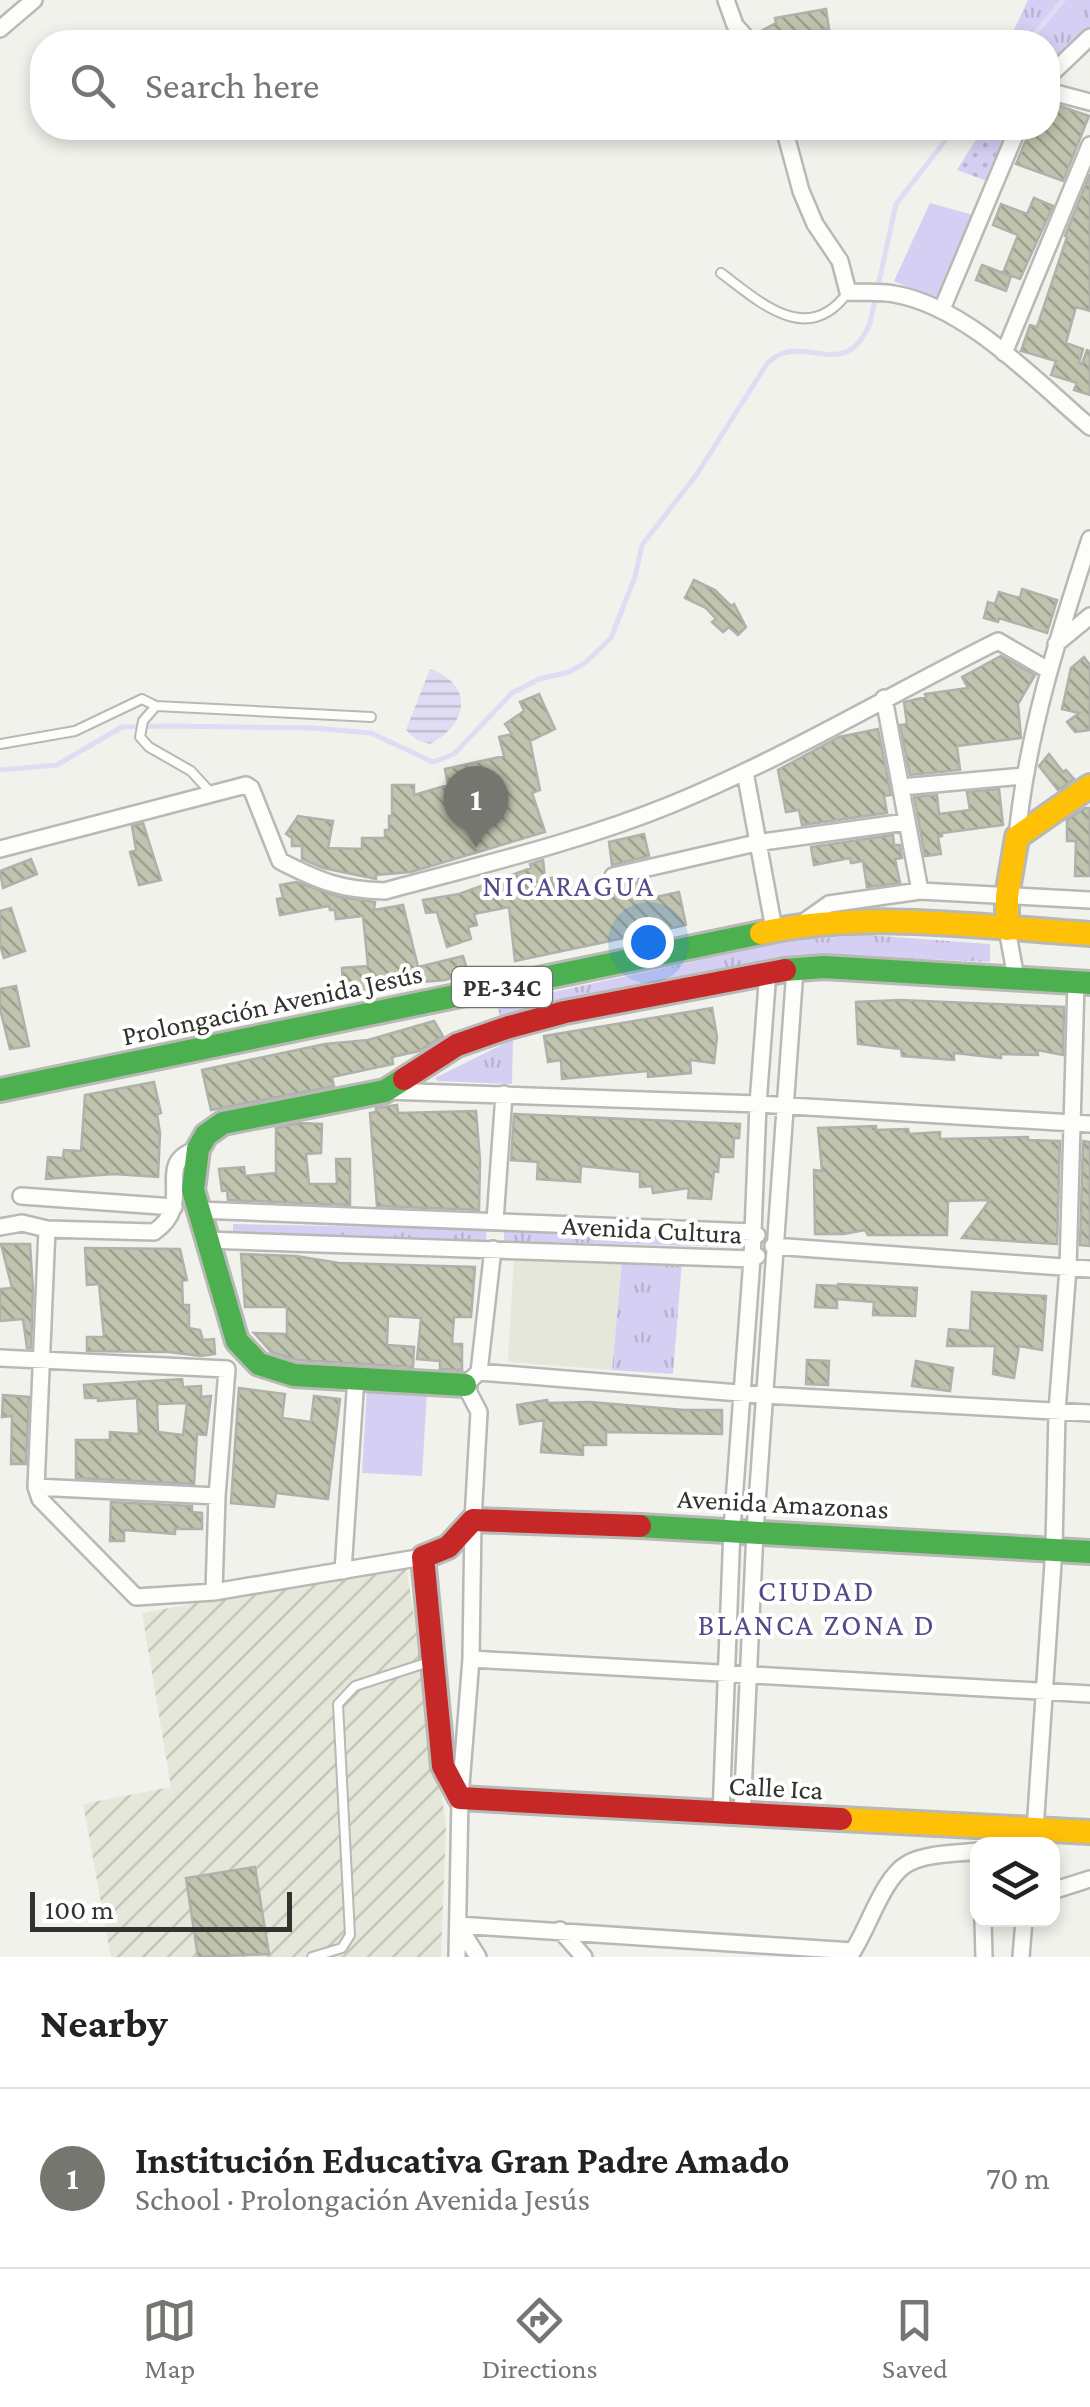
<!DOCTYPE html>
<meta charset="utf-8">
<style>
body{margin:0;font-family:"Crimson Pro",serif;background:#f6f6f6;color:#222}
.controls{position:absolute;right:30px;bottom:30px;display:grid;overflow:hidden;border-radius:20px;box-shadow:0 5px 15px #0003}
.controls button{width:90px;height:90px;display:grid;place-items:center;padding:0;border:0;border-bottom:2px solid #e0e0e0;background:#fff;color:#222;font:50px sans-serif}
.scale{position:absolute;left:30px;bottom:25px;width:262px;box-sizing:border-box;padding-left:10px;border:5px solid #32332e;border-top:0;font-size:28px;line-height:35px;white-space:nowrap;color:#32332e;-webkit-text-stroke:8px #fff;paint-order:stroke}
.you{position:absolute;left:648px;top:942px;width:35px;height:35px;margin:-25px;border:8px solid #fff;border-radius:50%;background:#1a73e8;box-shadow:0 0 0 15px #1a73e833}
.badge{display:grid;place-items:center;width:65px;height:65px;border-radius:50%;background:#757670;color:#fff;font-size:32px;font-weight:700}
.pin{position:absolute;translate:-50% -82px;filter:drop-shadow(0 2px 5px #0008)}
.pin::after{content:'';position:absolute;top:52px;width:35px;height:30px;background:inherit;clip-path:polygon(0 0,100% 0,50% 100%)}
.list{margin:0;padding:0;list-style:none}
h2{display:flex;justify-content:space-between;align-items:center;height:130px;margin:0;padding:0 40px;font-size:42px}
h2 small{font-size:32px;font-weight:400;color:#767676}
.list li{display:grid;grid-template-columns:65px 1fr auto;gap:30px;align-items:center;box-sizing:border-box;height:180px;padding:0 40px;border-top:2px solid #e0e0e0}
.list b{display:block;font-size:38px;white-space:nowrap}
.list p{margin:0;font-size:32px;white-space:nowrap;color:#767676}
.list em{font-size:32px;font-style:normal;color:#767676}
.icon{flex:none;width:55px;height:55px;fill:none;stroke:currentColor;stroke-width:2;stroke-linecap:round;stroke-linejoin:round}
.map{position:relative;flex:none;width:1090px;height:1957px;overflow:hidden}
.search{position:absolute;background:#fff;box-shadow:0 5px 15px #0003;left:30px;right:30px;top:30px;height:110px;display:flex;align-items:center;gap:25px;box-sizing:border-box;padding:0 35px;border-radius:40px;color:#767676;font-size:38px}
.sheet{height:310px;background:#fff}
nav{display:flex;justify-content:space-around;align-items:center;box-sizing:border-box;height:140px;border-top:2px solid #e0e0e0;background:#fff;font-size:28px;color:#767676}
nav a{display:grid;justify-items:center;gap:5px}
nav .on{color:#757670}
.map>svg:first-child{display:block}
</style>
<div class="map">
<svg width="1090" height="1957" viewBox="0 0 1090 1957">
<defs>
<pattern id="industrial-furrows" width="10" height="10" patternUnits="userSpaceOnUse" patternTransform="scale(2.5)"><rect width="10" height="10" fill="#e5e7da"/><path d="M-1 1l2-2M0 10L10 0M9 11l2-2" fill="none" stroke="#c5c7bb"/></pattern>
<pattern id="grass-tufts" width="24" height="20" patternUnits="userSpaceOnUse" patternTransform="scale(2.5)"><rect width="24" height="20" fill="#d5d0f3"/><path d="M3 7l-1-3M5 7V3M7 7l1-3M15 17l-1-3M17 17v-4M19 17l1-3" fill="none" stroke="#b7b3d1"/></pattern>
<pattern id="garden-dots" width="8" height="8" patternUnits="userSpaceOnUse" patternTransform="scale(2.5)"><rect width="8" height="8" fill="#d5d0f3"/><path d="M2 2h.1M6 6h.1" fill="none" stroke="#b7b3d1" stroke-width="1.8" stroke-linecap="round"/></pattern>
<pattern id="water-rules" width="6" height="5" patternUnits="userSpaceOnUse" patternTransform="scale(2.5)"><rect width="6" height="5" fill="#dfdcf3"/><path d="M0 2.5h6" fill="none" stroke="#c0bdd1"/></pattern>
<pattern id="building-back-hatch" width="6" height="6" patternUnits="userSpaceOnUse" patternTransform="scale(2.5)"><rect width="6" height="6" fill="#c0c3ad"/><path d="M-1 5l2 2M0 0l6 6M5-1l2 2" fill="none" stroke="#9d9f8d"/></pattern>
</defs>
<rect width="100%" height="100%" fill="#f1f2eb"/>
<path fill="#e5e7da" d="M514 1257 622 1261 612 1370 508 1362Z"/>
<path fill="url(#industrial-furrows)" d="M406 1565 446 1824 441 1957H111L83 1804 171 1787 142 1613Z"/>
<path fill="url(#grass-tufts)" d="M1028 0H1090V28L1048 67V42H1008Z
M866 935 990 944V962L813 954 787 956 556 1000 500 1016 498 1009 502 1003 793 940Z
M513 1039 512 1084 438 1081 435 1078Z
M233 1224 486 1229H487L486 1240 233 1232Z
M504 1230 734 1242V1247L504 1241Z
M622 1261 682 1262 673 1374 612 1370Z"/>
<path fill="url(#garden-dots)" d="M983 128H1007L987 181 957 170Z"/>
<path fill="#d5d0f3" d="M930 203 973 215 936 300 894 281Z
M367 1389 427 1392 422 1476 362 1473Z"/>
<path fill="url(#water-rules)" d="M430 669C475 685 468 724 430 744L417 740 406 730Z"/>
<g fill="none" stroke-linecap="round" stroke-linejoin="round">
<path stroke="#dfdcf3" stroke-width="5" d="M1028 42 1063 0
M0 770 57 765 122 727 169 726 312 728 371 733 433 762 454 754 512 693 539 679 569 672 585 663 611 638 635 577 642 545 697 474 768 362C773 359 778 355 783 353 817 344 848 376 870 323L896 204 955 128"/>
</g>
<path fill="url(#building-back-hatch)" stroke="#b0b1ac" stroke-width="2.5" fill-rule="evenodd" d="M826 9 829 29 815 31 813 42H765L759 32 776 23 775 18Z
M1048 102 1089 116 1063 181 1016 164 1031 128H1048Z
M1090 174V311L1076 307 1066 343 1083 349 1079 363 1082 364 1087 350 1090 351V395L1074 390 1077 383 1051 375 1056 361 1021 351 1030 325 1037 327 1067 237 1065 236Z
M1034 198 1053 206 1020 279 1003 273 1018 235 993 225 1001 204 1027 214Z
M982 265 1011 276 1006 291 976 280Z
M694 580 715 590 731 606 734 604 746 627 738 635 729 627 723 632 712 622 716 619 706 608 685 598Z
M1022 589 1057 600 1047 633 999 618 998 622 984 618 988 602 995 604 999 592 1020 598Z
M1001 656 1035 675 1018 704 1021 738 957 746 960 770 910 775 900 725 907 724 904 702 926 697 925 694 968 688 962 677Z
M1084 657 1090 665V730L1075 732 1067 722 1079 713 1062 709 1071 668Z
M539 694 555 729 530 741 540 790 532 793 545 832 411 872 376 875V879L323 868 302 859V846H292V838L286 834 298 816 333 821 328 848 362 849V838H385V830H389V816H392V785H414V795L448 785 445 769 504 756 499 737 512 734 505 724 524 711 520 702Z
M878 729 891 795 884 796 887 813 802 825 799 810 786 812 778 770 839 737Z
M1049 754 1063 772 1066 770 1074 779 1058 790 1039 766Z
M999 789 1003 825 942 833V836L938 837 941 854 925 856 914 797 937 795 939 814 970 810 967 792Z
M1085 808H1090V876H1075L1076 841H1067V820Z
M143 823 161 880 139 885 130 852 136 850 132 826Z
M644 834 649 856 612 865 609 842Z
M893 835 894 845H900L902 858 895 859 900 883 867 887 863 861 851 863 850 858 814 865 811 847Z
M31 859 37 874 3 888 0 871Z
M543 860 545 879 552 878 557 899 640 881 642 900 679 892 686 925 515 961 509 907 474 914 477 925 468 927 471 939 447 947 437 912 426 913 423 900 459 894 531 868 530 864Z
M296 882 340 897 375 902 374 910 403 905 418 967 463 956 468 972 445 980 388 985 350 993 348 985 343 986 342 968 368 966 363 916 336 919 335 910H330L329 906 280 915 277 899 283 898 280 885Z
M11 908 25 951 4 958 0 945V911Z
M16 986 29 1046 10 1049 0 1009V989Z
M900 1000 1064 1007 1063 1055 1037 1050 1038 1055 1001 1054V1058L954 1053V1060L902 1056 901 1049 858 1044 856 1002Z
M712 1008 717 1037 714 1063 690 1060 691 1073 648 1077V1071L562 1079 561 1060 548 1062 544 1036Z
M434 1021 443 1036 419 1051 392 1057 393 1064 332 1077 334 1086 211 1110 202 1070 325 1044 368 1040Z
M154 1082 161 1113 157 1114 160 1133 158 1177 114 1174 46 1179 48 1157 63 1158 64 1150 81 1151 85 1095Z
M397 1105 398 1113 476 1111 480 1160 479 1210 377 1206 370 1113 376 1112V1108Z
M514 1114 740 1124 739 1138H734L733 1157H719L718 1172 714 1171 711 1199 688 1198 689 1188 653 1193 652 1186 640 1187V1172L581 1166 580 1182 537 1179 538 1162 511 1160Z
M300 1123 322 1124 321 1153 306 1154 309 1184H337L336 1159H350V1205L228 1200 227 1190 222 1191 219 1169 244 1167 245 1176 276 1173V1128Z
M876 1126V1130L908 1129 909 1134 940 1132V1139L1028 1137V1140L1060 1141 1057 1244 962 1238 990 1200 948 1201 947 1235H868L865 1230 844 1234H815L814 1170 822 1171 818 1128Z
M1083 1141 1090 1142V1246L1080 1245Z
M1 1244H30L33 1290 31 1348H27L23 1319 0 1321V1289L12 1288Z
M85 1248 180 1249 187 1280 182 1281 183 1305H189V1328L200 1330 203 1340 214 1339 215 1354 201 1356 169 1352 87 1351V1337H104L99 1284 87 1285Z
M241 1254 296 1256 339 1263 475 1267 471 1317H454L452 1344H462V1370L440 1369V1361L417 1359 421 1318 388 1316 387 1345 414 1347 413 1367 297 1360 271 1352 254 1333 287 1334V1307H245Z
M838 1284 917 1288 915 1316 873 1315 874 1302 837 1299V1308L815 1307 817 1285 838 1286V1291Z
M972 1292 1046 1296 1042 1350 1019 1346 1014 1378 993 1374 995 1346H947L949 1329 970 1331Z
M807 1360 829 1361 828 1385 806 1384Z
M916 1361 953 1368 950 1391 912 1386Z
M182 1379 183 1387 201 1386V1397L211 1396 206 1435 197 1434 194 1484 76 1478V1440H110V1432L139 1434 137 1398 98 1401V1398H85L84 1385ZM187 1403 183 1435 158 1432 157 1404Z
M239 1388 285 1394 282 1418 311 1422 314 1396 340 1399 328 1499 276 1493 274 1507 231 1503Z
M3 1395 29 1397 26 1464H11L12 1416 2 1417Z
M547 1400 548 1403 590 1402 684 1410H722V1434L606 1432V1445H583V1455L541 1452 544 1420 520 1424 517 1405Z
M111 1502 192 1506V1512L202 1513V1529H175V1534L124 1530V1541H110Z
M255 1867 269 1954 198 1957 186 1878Z"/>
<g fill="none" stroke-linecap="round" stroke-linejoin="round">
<g stroke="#b8b9b4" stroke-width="12">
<path id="lane" d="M721 273C760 302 808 348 848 292
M156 706 371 717
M0 744 75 731 142 699 156 706 143 721 140 737 149 747 191 771 212 794
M312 1957 342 1948 350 1935 338 1704 355 1686 429 1662"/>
</g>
<g stroke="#b8b9b4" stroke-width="20">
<path id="street" d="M726 0 735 25 750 42
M0 29 34 0
M1048 77 1090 37
M1048 91 1090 102
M784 128 801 191 815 224 840 261 848 292C863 293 879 291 894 294 966 306 1036 381 1090 427
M942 309 1018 128
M1004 353 1090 145
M1056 644 1090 616
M884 698 920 891
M745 772 774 929
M901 787 1023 776
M1017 837C1027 733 1058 637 1090 539
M0 849 246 785 251 788 280 861C319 881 341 890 385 891 480 865 579 842 670 805 783 759 889 695 998 641L1048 670
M613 876 756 843 906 822
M805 921 829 904 920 891 1090 900
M1007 929 1016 978
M385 1091 758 1104 1090 1124
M21 1196 174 1207
M198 1210 753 1232 757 1235
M495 1221 504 1094
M0 1227 22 1223 47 1229 154 1232C198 1202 150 1163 198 1149
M47 1229 36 1487 40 1499 136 1597 214 1592 423 1557
M207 1240 752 1259 757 1256
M773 1246 1090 1269
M0 1358 227 1369 217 1496 214 1592
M479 1372 764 1395 1090 1413
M36 1487 217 1496
M343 1571 356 1377
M471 1659 1090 1694
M721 1815 732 1529 752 1259 758 1104 768 971
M742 1815 755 1531 795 969
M1031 1844 1035 1830 1054 1548 1057 1411 1068 1268 1076 983
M1052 1891 1090 1879
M983 1920 984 1957
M458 1925 853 1951
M458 1925 478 1957
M560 1930 584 1957
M457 1957 460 1798 471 1659 473 1520 479 1412 465 1385 479 1372 493 1249
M849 1957C867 1933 882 1878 907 1864 926 1853 956 1854 978 1851
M1021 1957 1024 1920"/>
</g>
<g stroke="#b8b9b4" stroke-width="28">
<path id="fast" d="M785 970 824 967 1090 983
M404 1079 385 1091 223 1123 206 1135 198 1149 193 1190 237 1341 259 1364 294 1375 465 1385
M0 1090 761 933
M640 1526 1090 1552"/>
</g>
<g stroke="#b8b9b4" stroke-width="28">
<path id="slow" d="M1007 929V896L1017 837 1090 786
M761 933C869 910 981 927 1090 934
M841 1819 1090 1832"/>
</g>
<g stroke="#b8b9b4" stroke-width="28">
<path id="jam" d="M404 1079 457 1045 509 1027 565 1012 785 970
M640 1526 473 1520 448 1547 423 1557 443 1766 460 1798 841 1819"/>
</g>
<use href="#lane" stroke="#fdfdfc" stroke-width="8"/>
<use href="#street" stroke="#fdfdfc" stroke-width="15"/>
<use href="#fast" stroke="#4caf50" stroke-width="22"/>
<use href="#slow" stroke="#ffc107" stroke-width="22"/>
<use href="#jam" stroke="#c62828" stroke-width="22"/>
</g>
<g text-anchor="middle" stroke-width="8" stroke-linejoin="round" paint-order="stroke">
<rect fill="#fff" stroke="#70706d" stroke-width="2.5" x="452" y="967" width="100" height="40" rx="8"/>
<g font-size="25" font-weight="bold" fill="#32332e">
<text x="502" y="996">PE-34C</text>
</g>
<g font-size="28" fill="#32332e" stroke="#fff">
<text transform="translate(272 1004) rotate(-12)" y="10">Prolongación Avenida Jesús</text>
<text transform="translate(652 1229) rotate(3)" y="10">Avenida Cultura</text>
<text transform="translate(783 1503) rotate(3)" y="10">Avenida Amazonas</text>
<text transform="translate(776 1787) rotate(3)" y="10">Calle Ica</text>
</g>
<g font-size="30" letter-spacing="2.5" fill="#554988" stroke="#fff">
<text x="569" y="896">NICARAGUA</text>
<text x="817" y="1601">CIUDAD<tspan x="817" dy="34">BLANCA ZONA D</tspan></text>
</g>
</g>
</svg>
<div class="controls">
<button><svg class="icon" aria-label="layers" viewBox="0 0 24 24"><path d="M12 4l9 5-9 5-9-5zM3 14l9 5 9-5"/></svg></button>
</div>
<div class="scale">100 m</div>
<div class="you"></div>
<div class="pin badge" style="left:476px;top:848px">1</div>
<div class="search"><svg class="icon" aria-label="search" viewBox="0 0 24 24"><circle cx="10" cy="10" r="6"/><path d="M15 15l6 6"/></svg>Search here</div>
</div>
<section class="sheet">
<h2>Nearby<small></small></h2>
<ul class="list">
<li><span class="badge">1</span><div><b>Institución Educativa Gran Padre Amado</b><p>School · Prolongación Avenida Jesús</p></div><em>70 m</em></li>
</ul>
</section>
<nav>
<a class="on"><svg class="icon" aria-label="map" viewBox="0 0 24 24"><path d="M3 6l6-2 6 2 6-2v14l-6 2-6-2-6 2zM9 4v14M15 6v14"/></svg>Map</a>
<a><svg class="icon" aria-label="directions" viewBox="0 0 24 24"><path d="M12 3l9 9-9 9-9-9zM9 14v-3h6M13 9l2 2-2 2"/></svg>Directions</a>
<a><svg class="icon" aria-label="saved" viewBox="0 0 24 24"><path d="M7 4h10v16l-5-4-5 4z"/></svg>Saved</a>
</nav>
